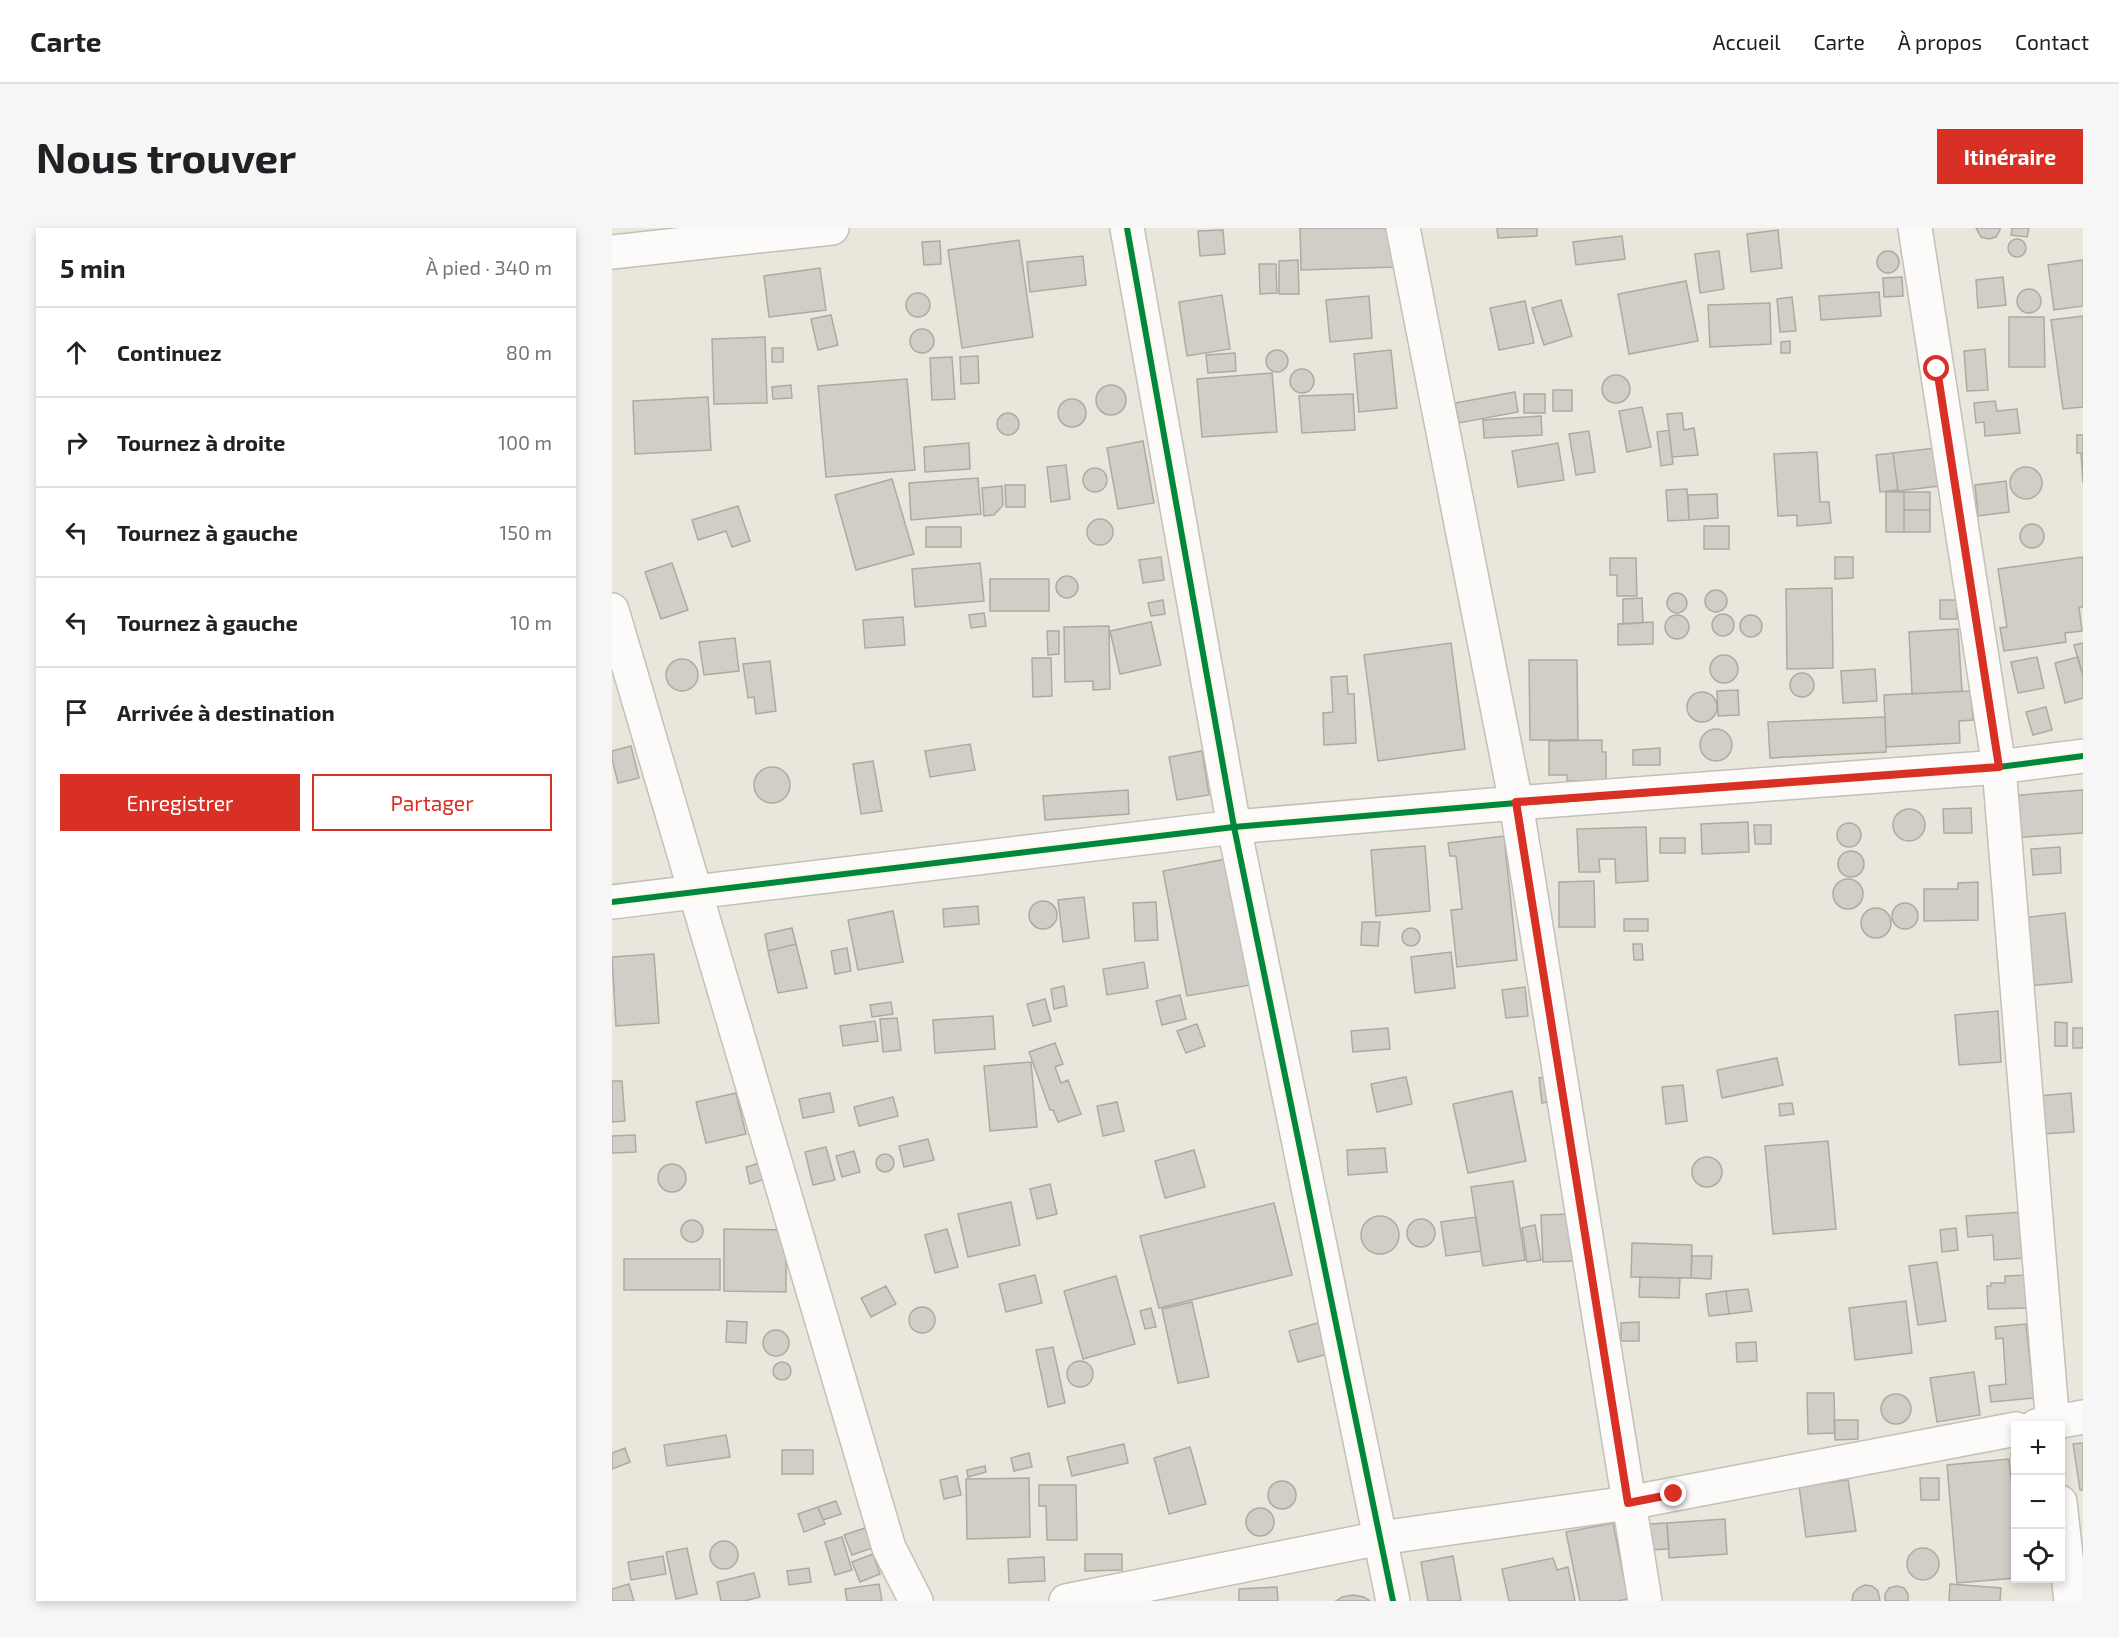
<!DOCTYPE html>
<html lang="fr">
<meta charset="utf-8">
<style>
body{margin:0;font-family:"Exo 2",sans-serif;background:#f6f6f6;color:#202124}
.controls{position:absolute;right:18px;bottom:18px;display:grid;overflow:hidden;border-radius:0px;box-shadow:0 3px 9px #0003}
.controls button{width:54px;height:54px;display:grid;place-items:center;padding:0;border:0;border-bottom:2px solid #e0e0e0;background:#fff;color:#202124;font:30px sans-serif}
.stop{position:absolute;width:18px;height:18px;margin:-14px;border:4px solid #d93025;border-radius:50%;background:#fff}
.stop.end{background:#d93025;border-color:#fff;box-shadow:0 2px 6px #0008}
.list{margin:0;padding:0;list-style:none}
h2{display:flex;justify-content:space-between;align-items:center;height:78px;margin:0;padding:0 24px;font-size:26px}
h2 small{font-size:20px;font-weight:400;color:#757577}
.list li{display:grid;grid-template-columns:39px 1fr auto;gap:18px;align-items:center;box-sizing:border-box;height:90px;padding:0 24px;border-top:2px solid #e0e0e0}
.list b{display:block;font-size:22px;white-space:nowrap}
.list em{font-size:20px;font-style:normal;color:#757577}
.actions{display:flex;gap:12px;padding:18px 24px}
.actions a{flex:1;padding:14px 0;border:2px solid #d93025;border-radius:0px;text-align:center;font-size:21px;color:#d93025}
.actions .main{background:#d93025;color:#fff}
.icon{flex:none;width:33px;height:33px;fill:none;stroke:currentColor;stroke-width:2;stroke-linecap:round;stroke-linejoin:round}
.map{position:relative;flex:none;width:1471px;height:1373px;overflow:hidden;border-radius:0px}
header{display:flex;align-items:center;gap:36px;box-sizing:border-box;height:84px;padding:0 30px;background:#fff;border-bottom:2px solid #e0e0e0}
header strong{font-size:28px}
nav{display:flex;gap:33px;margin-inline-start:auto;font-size:21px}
.intro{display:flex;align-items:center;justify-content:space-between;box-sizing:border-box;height:144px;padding:0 36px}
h1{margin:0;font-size:42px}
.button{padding:15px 27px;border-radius:0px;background:#d93025;color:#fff;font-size:21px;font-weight:700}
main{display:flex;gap:36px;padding:0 36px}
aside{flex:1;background:#fff;border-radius:0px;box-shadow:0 3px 9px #0003}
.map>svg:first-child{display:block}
</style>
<header>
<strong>Carte</strong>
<nav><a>Accueil</a><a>Carte</a><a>À propos</a><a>Contact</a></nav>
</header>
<div class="intro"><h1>Nous trouver</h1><a class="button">Itinéraire</a></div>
<main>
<aside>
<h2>5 min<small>À pied · 340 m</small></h2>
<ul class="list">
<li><svg class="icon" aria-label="ahead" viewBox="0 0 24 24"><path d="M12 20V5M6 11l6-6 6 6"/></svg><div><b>Continuez</b></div><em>80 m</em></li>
<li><svg class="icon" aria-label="right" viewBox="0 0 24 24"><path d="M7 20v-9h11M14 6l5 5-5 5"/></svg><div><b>Tournez à droite</b></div><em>100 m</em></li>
<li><svg class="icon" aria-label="left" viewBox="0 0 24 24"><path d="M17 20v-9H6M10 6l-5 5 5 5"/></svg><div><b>Tournez à gauche</b></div><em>150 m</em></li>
<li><svg class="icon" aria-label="left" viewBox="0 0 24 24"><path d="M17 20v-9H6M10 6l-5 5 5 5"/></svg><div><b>Tournez à gauche</b></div><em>10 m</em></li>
<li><svg class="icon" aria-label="arrive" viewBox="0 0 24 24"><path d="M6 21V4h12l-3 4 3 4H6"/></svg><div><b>Arrivée à destination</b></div></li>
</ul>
<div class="actions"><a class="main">Enregistrer</a><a>Partager</a></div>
</aside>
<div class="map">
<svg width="1471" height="1373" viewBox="0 0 1471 1373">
<rect width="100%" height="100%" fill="#e9e6dc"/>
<path fill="#d1cec7" stroke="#aeaaa2" stroke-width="1.5" d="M688 0H783L784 39 689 42Z
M885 0H925V8L886 10Z
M1364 0H1388V2L1384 9 1377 11 1369 9Z
M1400 0H1417L1415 9 1399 7Z
M611 2 613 26 588 28 586 3Z
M1166 2 1170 40 1139 44 1135 6Z
M1010 8 1013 31 964 37 961 14Z
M1396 20a9 9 0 1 1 18 0a9 9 0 1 1-18 0Z
M407 12 421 109 350 120 336 22Z
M328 13 329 36 312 37 310 14Z
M1107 23 1112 61 1088 65 1083 26Z
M1265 34a11 11 0 1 1 22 0a11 11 0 1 1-22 0Z
M471 28 474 57 418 64 415 34Z
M686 32 687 66H667V33Z
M1471 32V78L1442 82 1436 37Z
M647 36H664L665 65 648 66Z
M208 40 214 82 157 89 152 48Z
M1290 49 1291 68 1272 69 1271 50Z
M1391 49 1394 77 1366 80 1364 52Z
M1074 53 1086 113 1017 126 1006 66Z
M1405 73a12 12 0 1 1 24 0a12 12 0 1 1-24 0Z
M1267 64 1269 88 1209 92 1207 68Z
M294 77a12 12 0 1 1 24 0a12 12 0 1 1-24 0Z
M610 67 618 121 575 128 567 74Z
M757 68 760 110 718 114 714 72Z
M1180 69 1184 103 1168 104 1165 71Z
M949 72 960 108 932 117 920 80Z
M913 73 922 115 887 122 878 80Z
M1158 75 1159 116 1098 119 1096 77Z
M219 87 226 117 206 122 199 91Z
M1471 88V179L1451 181 1439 92Z
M1397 89H1432L1433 139H1397Z
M298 113a12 12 0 1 1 24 0a12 12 0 1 1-24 0Z
M153 109 155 175 102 176 100 111Z
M1178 113V125H1169V114Z
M160 120H171V134H160Z
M1373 121 1376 162 1355 163 1352 123Z
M779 122 785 180 747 184 742 126Z
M654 133a11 11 0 1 1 22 0a11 11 0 1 1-22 0Z
M623 125 624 143 596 145 594 127Z
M366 128 367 155 349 156 348 129Z
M340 129 343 171 320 172 318 130Z
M678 153a12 12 0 1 1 24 0a12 12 0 1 1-24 0Z
M660 145 665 204 590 209 585 151Z
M990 161a14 14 0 1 1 28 0a14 14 0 1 1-28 0Z
M295 151 303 242 214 249 206 158Z
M484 172a15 15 0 1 1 30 0a15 15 0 1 1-30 0Z
M179 157 180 170 161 171 160 159Z
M941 162H960V183H941Z
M903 164 906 184 847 195 843 175Z
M741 166 743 202 690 205 687 168Z
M912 166H933V185H912Z
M96 169 99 222 23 226 21 173Z
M446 185a14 14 0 1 1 28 0a14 14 0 1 1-28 0Z
M1383 173 1385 183 1405 181 1408 205 1373 208 1372 194 1364 195 1362 175Z
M1030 179 1039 219 1015 224 1007 183Z
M1070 185 1072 202 1082 200 1086 227 1060 229 1055 186Z
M385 196a11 11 0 1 1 22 0a11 11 0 1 1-22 0Z
M929 188 930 207 872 210 871 192Z
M1057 202 1061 236 1049 238 1045 204Z
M977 203 983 244 964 247 957 206Z
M1465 207H1471V255L1469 225H1465Z
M531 213 542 275 506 281 495 220Z
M357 215 358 241 313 244 312 219Z
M946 215 952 252 906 259 900 223Z
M1323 220 1327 258 1286 263 1281 225Z
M1205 224 1208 274H1217L1219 295 1185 298V287L1166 288 1162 226Z
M1281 225 1286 262 1268 264 1264 227Z
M454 237 458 271 439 274 435 239Z
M1398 255a16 16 0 1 1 32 0a16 16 0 1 1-32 0Z
M471 252a12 12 0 1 1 24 0a12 12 0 1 1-24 0Z
M366 250 369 286 299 292 297 255Z
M280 251 302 326 244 342 223 267Z
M1394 253 1397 284 1366 288 1363 257Z
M393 257H413V279H394Z
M390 258 391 277 382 287 372 288 370 260Z
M1075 261 1077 292 1056 293 1054 262Z
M1274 264H1292V304H1274Z
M1292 264H1318V282H1292Z
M1105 266 1106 290 1077 292 1076 267Z
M126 278 138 313 120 319 114 303 86 312 80 292Z
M1292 282H1318V304H1292Z
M475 304a13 13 0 1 1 26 0a13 13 0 1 1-26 0Z
M1408 308a12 12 0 1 1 24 0a12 12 0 1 1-24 0Z
M1092 298H1117V321H1092Z
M314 299H349V319H314Z
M549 329 552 352 531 355 527 332Z
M1223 329H1241V350L1223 351Z
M1471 329V379H1467L1470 403 1453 405 1454 414 1392 423 1388 400 1395 399 1386 341Z
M998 330H1024L1025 368H1005V347H998Z
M60 335 76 382 49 391 33 344Z
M368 335 372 373 303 379 300 341Z
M444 359a11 11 0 1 1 22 0a11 11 0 1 1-22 0Z
M378 351H437V383H378Z
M1220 360 1221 440 1175 441 1174 361Z
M1093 373a11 11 0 1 1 22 0a11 11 0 1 1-22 0Z
M1055 375a10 10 0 1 1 20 0a10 10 0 1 1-20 0Z
M1030 370 1031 395 1011 396V371Z
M551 372 553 386 539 388 536 375Z
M1328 372H1345V391H1328Z
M372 385 374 398 359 400 357 387Z
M1100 397a11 11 0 1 1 22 0a11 11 0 1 1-22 0Z
M1053 399a12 12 0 1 1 24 0a12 12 0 1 1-24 0Z
M1128 398a11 11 0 1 1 22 0a11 11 0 1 1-22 0Z
M291 389 293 417 253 420 251 392Z
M539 394 549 437 508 446 498 403Z
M1041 394V416L1006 417V396Z
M497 398 498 461 481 462V453L453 454 452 399Z
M1346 401 1350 463 1300 466 1297 404Z
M435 403H447V426L436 427Z
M123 410 127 443 92 447 87 414Z
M839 415 853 521 766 533 752 427Z
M1471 415V449L1462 417Z
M1098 441a14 14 0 1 1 28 0a14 14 0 1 1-28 0Z
M1425 429 1432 460 1406 465 1399 434Z
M1466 429 1471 449V470L1453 475 1443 435Z
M420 430H439L440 468 421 469Z
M54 447a16 16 0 1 1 32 0a16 16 0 1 1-32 0Z
M917 432H965L966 512H918Z
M158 433 164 483 144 486 142 469 136 470 131 436Z
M1263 441 1265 473 1231 475 1229 443Z
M1178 457a12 12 0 1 1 24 0a12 12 0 1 1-24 0Z
M735 448 736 466H742L744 515 712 517 711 485 721 484 719 449Z
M1126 462 1127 487 1106 488 1105 463Z
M1359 463 1361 492 1347 493 1348 515 1274 519 1272 467Z
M1075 479a15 15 0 1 1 30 0a15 15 0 1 1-30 0Z
M1434 479 1440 502 1421 507 1414 484Z
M1273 489 1274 524 1158 530 1156 494Z
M1088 517a16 16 0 1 1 32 0a16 16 0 1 1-32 0Z
M990 512V524H994V553H955V547H937V513Z
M358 516 363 542 318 549 313 523Z
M19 518 27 550 6 555 0 531V523Z
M1048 520V537H1021V522Z
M590 523 597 567 565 572 557 529Z
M261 533 270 583 249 586 241 536Z
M142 557a18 18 0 1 1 36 0a18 18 0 1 1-36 0Z
M516 562 517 586 433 592 431 568Z
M1471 562V605L1399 610 1396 568Z
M1359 580 1360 605H1332L1331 581Z
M1281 597a16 16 0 1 1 32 0a16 16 0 1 1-32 0Z
M1136 594 1137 624 1090 626 1089 596Z
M1225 607a12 12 0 1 1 24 0a12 12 0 1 1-24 0Z
M1142 597H1159V616H1143Z
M1034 599 1036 653 1004 655 1003 631H987L988 644H967L965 601Z
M892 608 905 732 845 739 839 682 850 681 844 628H838L836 615Z
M1048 610H1073V625H1048Z
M813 618 818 683 764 688 759 622Z
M1448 619 1449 645 1421 647 1419 621Z
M1226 636a13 13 0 1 1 26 0a13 13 0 1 1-26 0Z
M614 631 638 757 575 768 551 643Z
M1221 666a15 15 0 1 1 30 0a15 15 0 1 1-30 0Z
M982 653 983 699H947V654Z
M1366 654V692L1312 693V661H1346V655Z
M472 669 477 710 451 714 446 672Z
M417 687a14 14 0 1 1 28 0a14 14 0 1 1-28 0Z
M544 674 546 712 523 713 521 675Z
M1280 688a13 13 0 1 1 26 0a13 13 0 1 1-26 0Z
M366 678 367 696 332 699 331 681Z
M1249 695a15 15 0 1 1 30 0a15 15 0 1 1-30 0Z
M281 683 291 734 246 742 236 692Z
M1453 685 1460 754 1415 758 1409 690Z
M1012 691H1036V703H1012Z
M750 694H768L766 718 749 717Z
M180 700 184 716 156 723 153 706Z
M790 709a9 9 0 1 1 18 0a9 9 0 1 1-18 0Z
M184 716 195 760 166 765 156 723Z
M1021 716H1030L1031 732H1022Z
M235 720 239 743 223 746 219 723Z
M839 724 843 760 803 765 799 729Z
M42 726 47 795 4 798 0 729Z
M532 734 536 760 495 767 491 741Z
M452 758 455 778 442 781 439 761Z
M913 759 916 788 894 790 890 762Z
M568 767 574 791 550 797 544 773Z
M433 771 439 793 421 798 415 776Z
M279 774 281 786 260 789 258 777Z
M1386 783 1389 834 1347 837 1343 787Z
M381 788 383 821 323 825 321 792Z
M285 790 289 822 271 824 268 791Z
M263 793 266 813 231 818 228 798Z
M1443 794 1455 795V818H1443Z
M585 796 593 818 574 825 565 803Z
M776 800 778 821 741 824 739 803Z
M1461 800H1471V820H1461Z
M443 815 451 836 443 839 449 855 456 852 469 886 446 894 441 882H438L417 824Z
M1165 830 1171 857 1110 870 1105 842Z
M419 834 425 899 378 903 372 838Z
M940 848 943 873 930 875 927 850Z
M794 849 800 876 765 884 759 856Z
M0 853H10L13 893 0 894Z
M1071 857 1075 893 1054 896 1050 859Z
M900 863 914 933 856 945 841 876Z
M124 865 134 906 94 915 84 874Z
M218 865 222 884 191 890 187 871Z
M1459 865 1462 904 1429 906 1426 868Z
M281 869 286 888 247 898 242 879Z
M505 874 512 903 491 908 485 878Z
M1180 875 1182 886 1168 888 1167 876Z
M23 907 24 924 0 925V908Z
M316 911 322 932 292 939 287 918Z
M1216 913 1224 1001 1161 1006 1153 918Z
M214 919 223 952 201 957 193 924Z
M773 920 775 944 736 947 735 922Z
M582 922 593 959 553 970 543 933Z
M242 923 248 944 230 949 224 928Z
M264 935a9 9 0 1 1 18 0a9 9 0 1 1-18 0Z
M1080 944a15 15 0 1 1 30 0a15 15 0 1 1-30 0Z
M151 934 156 950 138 956 134 939Z
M46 950a14 14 0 1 1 28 0a14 14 0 1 1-28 0Z
M901 953 913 1032 871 1038 859 959Z
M438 956 445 986 425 991 418 961Z
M399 974 408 1017 356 1029 346 986Z
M662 975 680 1047 547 1080 528 1008Z
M1410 984 1413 1030 1382 1032 1381 1007 1356 1009 1354 988Z
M960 986 963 1033 931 1034 929 987Z
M749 1007a19 19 0 1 1 38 0a19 19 0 1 1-38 0Z
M864 989 869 1023 834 1028 829 994Z
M795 1005a14 14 0 1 1 28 0a14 14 0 1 1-28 0Z
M69 1003a11 11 0 1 1 22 0a11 11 0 1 1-22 0Z
M923 997 929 1032 915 1034 910 1000Z
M1344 1000 1346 1022 1330 1024 1328 1002Z
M112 1001 174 1002V1064L112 1063Z
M335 1001 346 1039 323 1045 313 1007Z
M1020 1015 1080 1017 1079 1050 1019 1049Z
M1080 1028H1100L1099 1051 1079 1050Z
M12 1031H108V1062H12Z
M1325 1034 1334 1093 1306 1097 1297 1038Z
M423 1047 430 1075 394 1084 387 1056Z
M1417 1047V1080L1376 1081 1375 1058H1379V1055H1393V1048Z
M504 1048 523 1116 471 1131 452 1063Z
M1028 1049 1068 1050 1067 1070 1027 1069Z
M274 1058 284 1076 259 1089 249 1070Z
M1136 1061 1140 1083 1117 1086 1114 1063Z
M1114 1063 1117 1086 1097 1088 1094 1066Z
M1294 1073 1300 1125 1243 1132 1237 1080Z
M580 1074 597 1149 566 1155 550 1081Z
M297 1092a13 13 0 1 1 26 0a13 13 0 1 1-26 0Z
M539 1080 544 1099 533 1101 528 1083Z
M115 1093 135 1094 134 1115 114 1114Z
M1027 1094V1113H1009V1095Z
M706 1095 716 1126 686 1134 677 1103Z
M1414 1096 1422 1170 1379 1174 1377 1158 1394 1156 1391 1110 1384 1111 1383 1099Z
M151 1115a13 13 0 1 1 26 0a13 13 0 1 1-26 0Z
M1144 1114 1145 1133 1125 1134 1124 1115Z
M441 1119 453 1175 436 1179 424 1122Z
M455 1146a13 13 0 1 1 26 0a13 13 0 1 1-26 0Z
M161 1143a9 9 0 1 1 18 0a9 9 0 1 1-18 0Z
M1362 1144 1368 1187 1325 1194 1318 1150Z
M1195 1165H1222L1223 1205 1196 1206Z
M1269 1181a15 15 0 1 1 30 0a15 15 0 1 1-30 0Z
M1222 1192H1246V1211L1223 1212Z
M114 1207 118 1229 55 1238 52 1217Z
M1471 1215V1262H1468L1461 1216Z
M512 1216 516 1235 460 1248 455 1229Z
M578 1219 594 1276 557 1286 542 1230Z
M13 1220 18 1234 0 1241V1225Z
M170 1222H201V1246H170Z
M417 1225 420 1239 402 1243 399 1230Z
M1399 1226H1404V1276Z
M1397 1231 1404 1303V1350L1345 1355 1335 1237Z
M373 1238 374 1244 356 1249 355 1242Z
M345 1248 349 1267 332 1271 328 1252Z
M417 1250 418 1309 355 1311 354 1251Z
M1308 1250H1327V1272H1309Z
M1236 1252 1244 1303 1194 1309 1187 1258Z
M656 1267a14 14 0 1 1 28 0a14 14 0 1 1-28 0Z
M427 1257H464L465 1312H435L434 1278H427Z
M224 1273 229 1286 211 1292 206 1279Z
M206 1279 213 1296 192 1304 186 1286Z
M634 1294a14 14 0 1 1 28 0a14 14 0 1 1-28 0Z
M1113 1291 1115 1326 1057 1330 1055 1295Z
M1001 1295 1016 1371 1005 1373H968L954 1304Z
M1055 1295 1057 1321 1039 1322 1038 1296Z
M256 1299 263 1319 240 1327 232 1307Z
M230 1309 240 1342 223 1347 213 1314Z
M98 1327a14 14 0 1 1 28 0a14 14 0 1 1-28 0Z
M75 1320 85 1366 64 1371 54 1324Z
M1295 1336a16 16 0 1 1 32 0a16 16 0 1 1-32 0Z
M261 1326 268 1346 248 1354 240 1334Z
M473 1326H510V1342L473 1343Z
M51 1328 54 1346 19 1352 16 1334Z
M841 1328 849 1373H816L809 1334Z
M432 1329 433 1353 397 1355 396 1331Z
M941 1330 945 1342 956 1339 963 1373H897L890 1341Z
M197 1340 199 1354 177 1357 175 1343Z
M142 1345 148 1369 132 1373H109L105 1354Z
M17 1356 22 1373H0V1361Z
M267 1356 270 1373H235L233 1361Z
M1338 1356 1389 1360 1388 1373H1337Z
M1253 1357 1260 1358 1266 1363 1268 1373H1240L1241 1366 1246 1360Z
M1285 1358 1292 1360 1296 1366V1373H1273V1366L1277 1360Z
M665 1359 666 1373H627V1361Z
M741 1367 752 1369 758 1373H724L730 1369Z"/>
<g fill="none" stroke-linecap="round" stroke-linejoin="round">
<g stroke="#c2c0b8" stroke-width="36">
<path id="minor" d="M515 0 622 599 781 1373
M791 0 904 575 1033 1373
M1303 0 1387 539 1441 1198
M0 24 220 0
M0 382 277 1320 304 1373
M0 674 622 599 904 575 1387 539 1471 528
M1424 1198 1471 1189
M1448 1274 1459 1373
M454 1373 768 1310 1016 1275 1404 1201"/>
</g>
<use href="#minor" stroke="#fcfbfa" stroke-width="33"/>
<g stroke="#fbf7e4" stroke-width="10">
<path id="cycleway" d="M515 0 622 599 781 1373
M0 674 622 599 904 575 1387 539 1471 528"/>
</g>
<use href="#cycleway" stroke="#00873e" stroke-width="6"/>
</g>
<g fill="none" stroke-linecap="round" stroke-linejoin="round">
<path stroke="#d93025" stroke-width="8" d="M1062 1266 1016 1275 904 574 1387 539 1325 141"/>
</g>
</svg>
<div class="controls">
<button>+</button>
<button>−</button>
<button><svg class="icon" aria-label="locate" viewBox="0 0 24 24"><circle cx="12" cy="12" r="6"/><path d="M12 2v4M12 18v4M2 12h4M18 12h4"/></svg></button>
</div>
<div class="stop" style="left:1325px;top:141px"></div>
<div class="stop end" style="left:1062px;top:1266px"></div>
</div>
</main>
